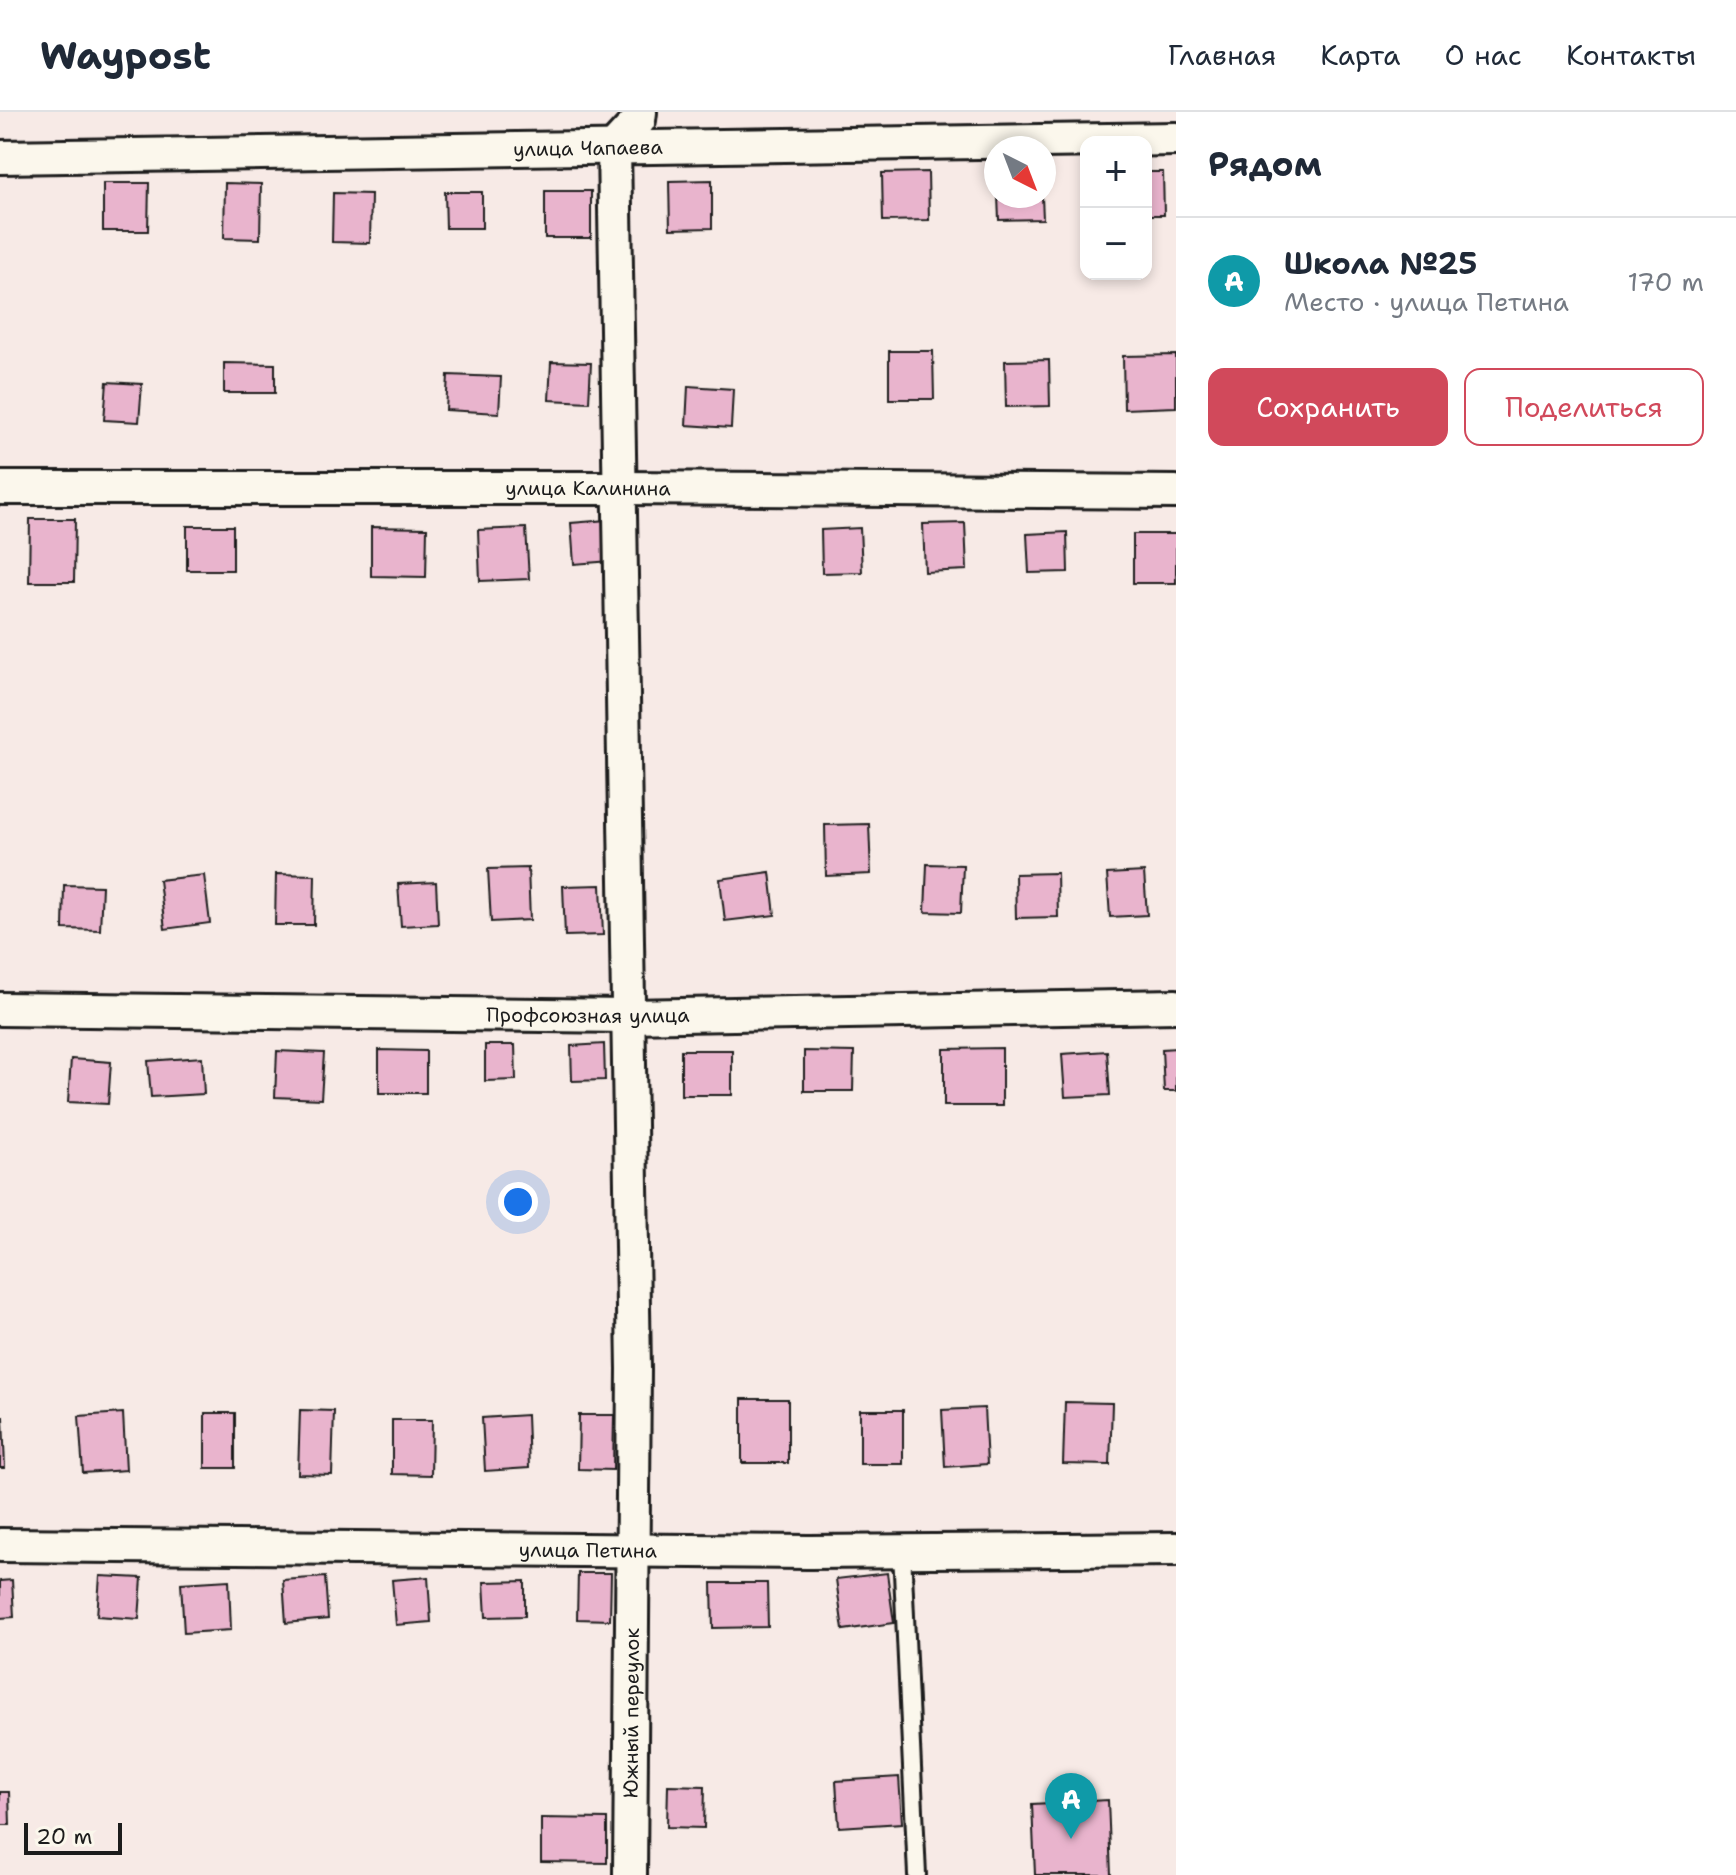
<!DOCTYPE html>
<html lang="ru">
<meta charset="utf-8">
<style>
body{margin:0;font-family:"Shantell Sans",sans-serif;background:#f2f2f3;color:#1f2937}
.controls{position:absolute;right:24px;top:24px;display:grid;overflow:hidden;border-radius:16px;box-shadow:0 4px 12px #0003}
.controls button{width:72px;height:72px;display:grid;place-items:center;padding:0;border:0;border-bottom:2px solid #e0e1e3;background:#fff;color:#1f2937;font:40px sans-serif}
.compass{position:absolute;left:984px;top:24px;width:72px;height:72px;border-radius:50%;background:#fff;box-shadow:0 4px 12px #0003;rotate:138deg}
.scale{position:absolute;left:24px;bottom:20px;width:98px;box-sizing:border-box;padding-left:8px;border:4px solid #1c1c1c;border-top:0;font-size:22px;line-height:28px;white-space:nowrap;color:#1c1c1c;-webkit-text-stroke:6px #fbf7ec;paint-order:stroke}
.you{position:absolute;left:518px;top:1090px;width:28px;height:28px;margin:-20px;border:6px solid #fff;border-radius:50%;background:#1a73e8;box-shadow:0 0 0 12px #1a73e833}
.badge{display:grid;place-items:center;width:52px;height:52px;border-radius:50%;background:#d1495b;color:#fff;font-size:26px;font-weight:700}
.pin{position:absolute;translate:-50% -66px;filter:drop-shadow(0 2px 4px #0008)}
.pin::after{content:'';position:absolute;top:42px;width:28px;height:24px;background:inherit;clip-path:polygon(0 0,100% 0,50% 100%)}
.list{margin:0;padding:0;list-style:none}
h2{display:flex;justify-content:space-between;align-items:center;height:104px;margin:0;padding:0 32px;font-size:34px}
h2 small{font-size:26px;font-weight:400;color:#747a83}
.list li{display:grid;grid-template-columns:52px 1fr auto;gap:24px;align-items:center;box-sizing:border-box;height:128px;padding:0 32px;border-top:2px solid #e0e1e3}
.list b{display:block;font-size:30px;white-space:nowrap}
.list p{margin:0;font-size:26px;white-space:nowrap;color:#747a83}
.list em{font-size:26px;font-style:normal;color:#747a83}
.actions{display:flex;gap:16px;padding:24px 32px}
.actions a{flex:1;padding:18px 0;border:2px solid #d1495b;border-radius:16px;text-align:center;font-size:28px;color:#d1495b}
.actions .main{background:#d1495b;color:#fff}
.map{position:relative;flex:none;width:1176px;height:1763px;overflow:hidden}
header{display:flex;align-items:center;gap:48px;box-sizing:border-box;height:112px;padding:0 40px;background:#fff;border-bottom:2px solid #e0e1e3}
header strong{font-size:38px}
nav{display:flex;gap:44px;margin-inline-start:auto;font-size:28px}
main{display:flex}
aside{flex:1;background:#fff}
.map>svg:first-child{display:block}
</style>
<header>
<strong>Waypost</strong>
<nav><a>Главная</a><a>Карта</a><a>О нас</a><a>Контакты</a></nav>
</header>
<main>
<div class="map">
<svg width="1176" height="1763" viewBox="0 0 1176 1763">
<rect width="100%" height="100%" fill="#f7eae6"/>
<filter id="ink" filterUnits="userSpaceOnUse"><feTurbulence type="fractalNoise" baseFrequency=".0125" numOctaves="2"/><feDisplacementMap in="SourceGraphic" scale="16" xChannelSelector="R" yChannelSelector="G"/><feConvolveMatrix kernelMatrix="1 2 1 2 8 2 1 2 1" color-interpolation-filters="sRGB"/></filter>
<g filter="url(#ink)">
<path fill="#e9b4cd" stroke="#1c1c1c" stroke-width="2" d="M928 60 929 108 883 109 882 61Z
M1146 60H1163L1164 103H1146Z
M712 68V116L670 117 669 69Z
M103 71H149L148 119H103Z
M225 71 261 72 260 127 224 126Z
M545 79H591V126H545Z
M445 80H482V116H446Z
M333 81 371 82 370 131 332 130Z
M998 84H1042L1043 107 999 108Z
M889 239H933L934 287H889Z
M1176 243V295L1124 297 1123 244Z
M1049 248 1050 294 1006 295 1005 249Z
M551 250 591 251 589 290 549 288Z
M224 251 275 252V281H224Z
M448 263 501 265 499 301 446 298Z
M107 270 142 272 139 310 104 308Z
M688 274 733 277 731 316 686 313Z
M30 407H75L74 470H29Z
M607 408 611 449 574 452 571 411Z
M965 411 967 458 925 460 923 412Z
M187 414H233V458H187Z
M371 415 427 416 426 465 371 464Z
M526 416 529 467 480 469 478 418Z
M860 416 862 460 822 461 821 418Z
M1067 420 1068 460 1029 461 1027 422Z
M1133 422H1176V471H1133Z
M869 712 871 762 826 764 825 713Z
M927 752 963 753 961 801 925 800Z
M528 756 530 808 491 810 488 757Z
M770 760 775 803 725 809 720 767Z
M1144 760 1147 803 1110 805 1107 762Z
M1057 761 1058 805 1016 806 1015 762Z
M276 762 315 763 314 813H275Z
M204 763 210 811 165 817 159 768Z
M436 770 438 812 401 814 398 772Z
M64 773 102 774 100 818 63 817Z
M601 773 603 823 565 824 563 774Z
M604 932 605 968 572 969 571 934Z
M485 933H515L516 968 485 969Z
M1002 936V994H944V937Z
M1176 936V979H1164L1162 937Z
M379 938 426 939V981H379Z
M681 938H732V983H681Z
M277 939 324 941 321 987 275 985Z
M804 939 854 940 853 979H804Z
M1107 939 1110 983 1065 985 1062 942Z
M202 945 204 982 151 985 148 949Z
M71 947 111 950 108 992 68 990Z
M742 1287H788V1351H742Z
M1065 1290 1112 1291 1110 1353 1063 1352Z
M984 1296 987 1352 945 1355 942 1298Z
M300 1298 334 1299 332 1363 298 1362Z
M860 1298H903V1352H860Z
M123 1301 126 1358 83 1361 79 1304Z
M205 1301H235V1356H205Z
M527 1303 529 1356 485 1359 482 1306Z
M579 1303H614L613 1358 578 1357Z
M0 1305H3L5 1356H0Z
M392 1308H432L431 1363 392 1362Z
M578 1461H611L610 1508 577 1507Z
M887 1461 894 1511 843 1518 836 1467Z
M100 1464 142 1466 139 1507 97 1504Z
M325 1465 328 1507 286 1511 283 1468Z
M428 1465 431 1510 396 1513 392 1468Z
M12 1468 14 1505 0 1506V1469Z
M229 1468 231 1518 184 1521 181 1471Z
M525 1469V1504L486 1505 484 1470Z
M712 1471H767L768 1515 713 1516Z
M899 1665 902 1711 839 1715 836 1669Z
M668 1673 705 1674 704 1716 667 1715Z
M0 1680H9L10 1713H0Z
M1108 1688 1111 1763H1035L1032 1692Z
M541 1706 607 1707V1751L541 1750Z"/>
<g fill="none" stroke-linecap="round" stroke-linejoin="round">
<g stroke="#1c1c1c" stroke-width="22">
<path id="lane" d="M902 1439 917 1763"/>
</g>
<g stroke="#1c1c1c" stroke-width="38">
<g id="street">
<path id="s1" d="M0 45 1176 27"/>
<path id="s2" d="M0 376H618L1176 380"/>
<path id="s3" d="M0 897 629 904 1176 894"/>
<path id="s4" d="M0 1433 809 1440 1176 1437"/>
<path id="s5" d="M630 1763 634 1257 614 35 639 8 640 0"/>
</g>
</g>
<use href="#lane" stroke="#fbf7ec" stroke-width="16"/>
<use href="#street" stroke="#fbf7ec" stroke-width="32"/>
</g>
</g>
<g text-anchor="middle" stroke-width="7" stroke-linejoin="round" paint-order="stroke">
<g font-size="20" fill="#1c1c1c" stroke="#fbf7ec">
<text dy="7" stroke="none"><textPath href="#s1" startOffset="588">улица Чапаева</textPath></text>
<text dy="7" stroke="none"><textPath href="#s2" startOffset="588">улица Калинина</textPath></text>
<text dy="7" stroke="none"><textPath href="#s3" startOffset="588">Профсоюзная улица</textPath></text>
<text dy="7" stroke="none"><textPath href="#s4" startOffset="588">улица Петина</textPath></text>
<text dy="7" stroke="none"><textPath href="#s5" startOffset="162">Южный переулок</textPath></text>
</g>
</g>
</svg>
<div class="controls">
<button>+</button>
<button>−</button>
</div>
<svg class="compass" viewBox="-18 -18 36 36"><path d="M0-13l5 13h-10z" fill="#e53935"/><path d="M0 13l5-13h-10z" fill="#747a83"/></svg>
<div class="scale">20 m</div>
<div class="you"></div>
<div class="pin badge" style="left:1071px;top:1727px;background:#0f9aa8">A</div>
</div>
<aside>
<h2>Рядом<small></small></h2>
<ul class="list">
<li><span class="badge" style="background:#0f9aa8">A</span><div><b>Школа №25</b><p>Место · улица Петина</p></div><em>170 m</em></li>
</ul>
<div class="actions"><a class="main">Сохранить</a><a>Поделиться</a></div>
</aside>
</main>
